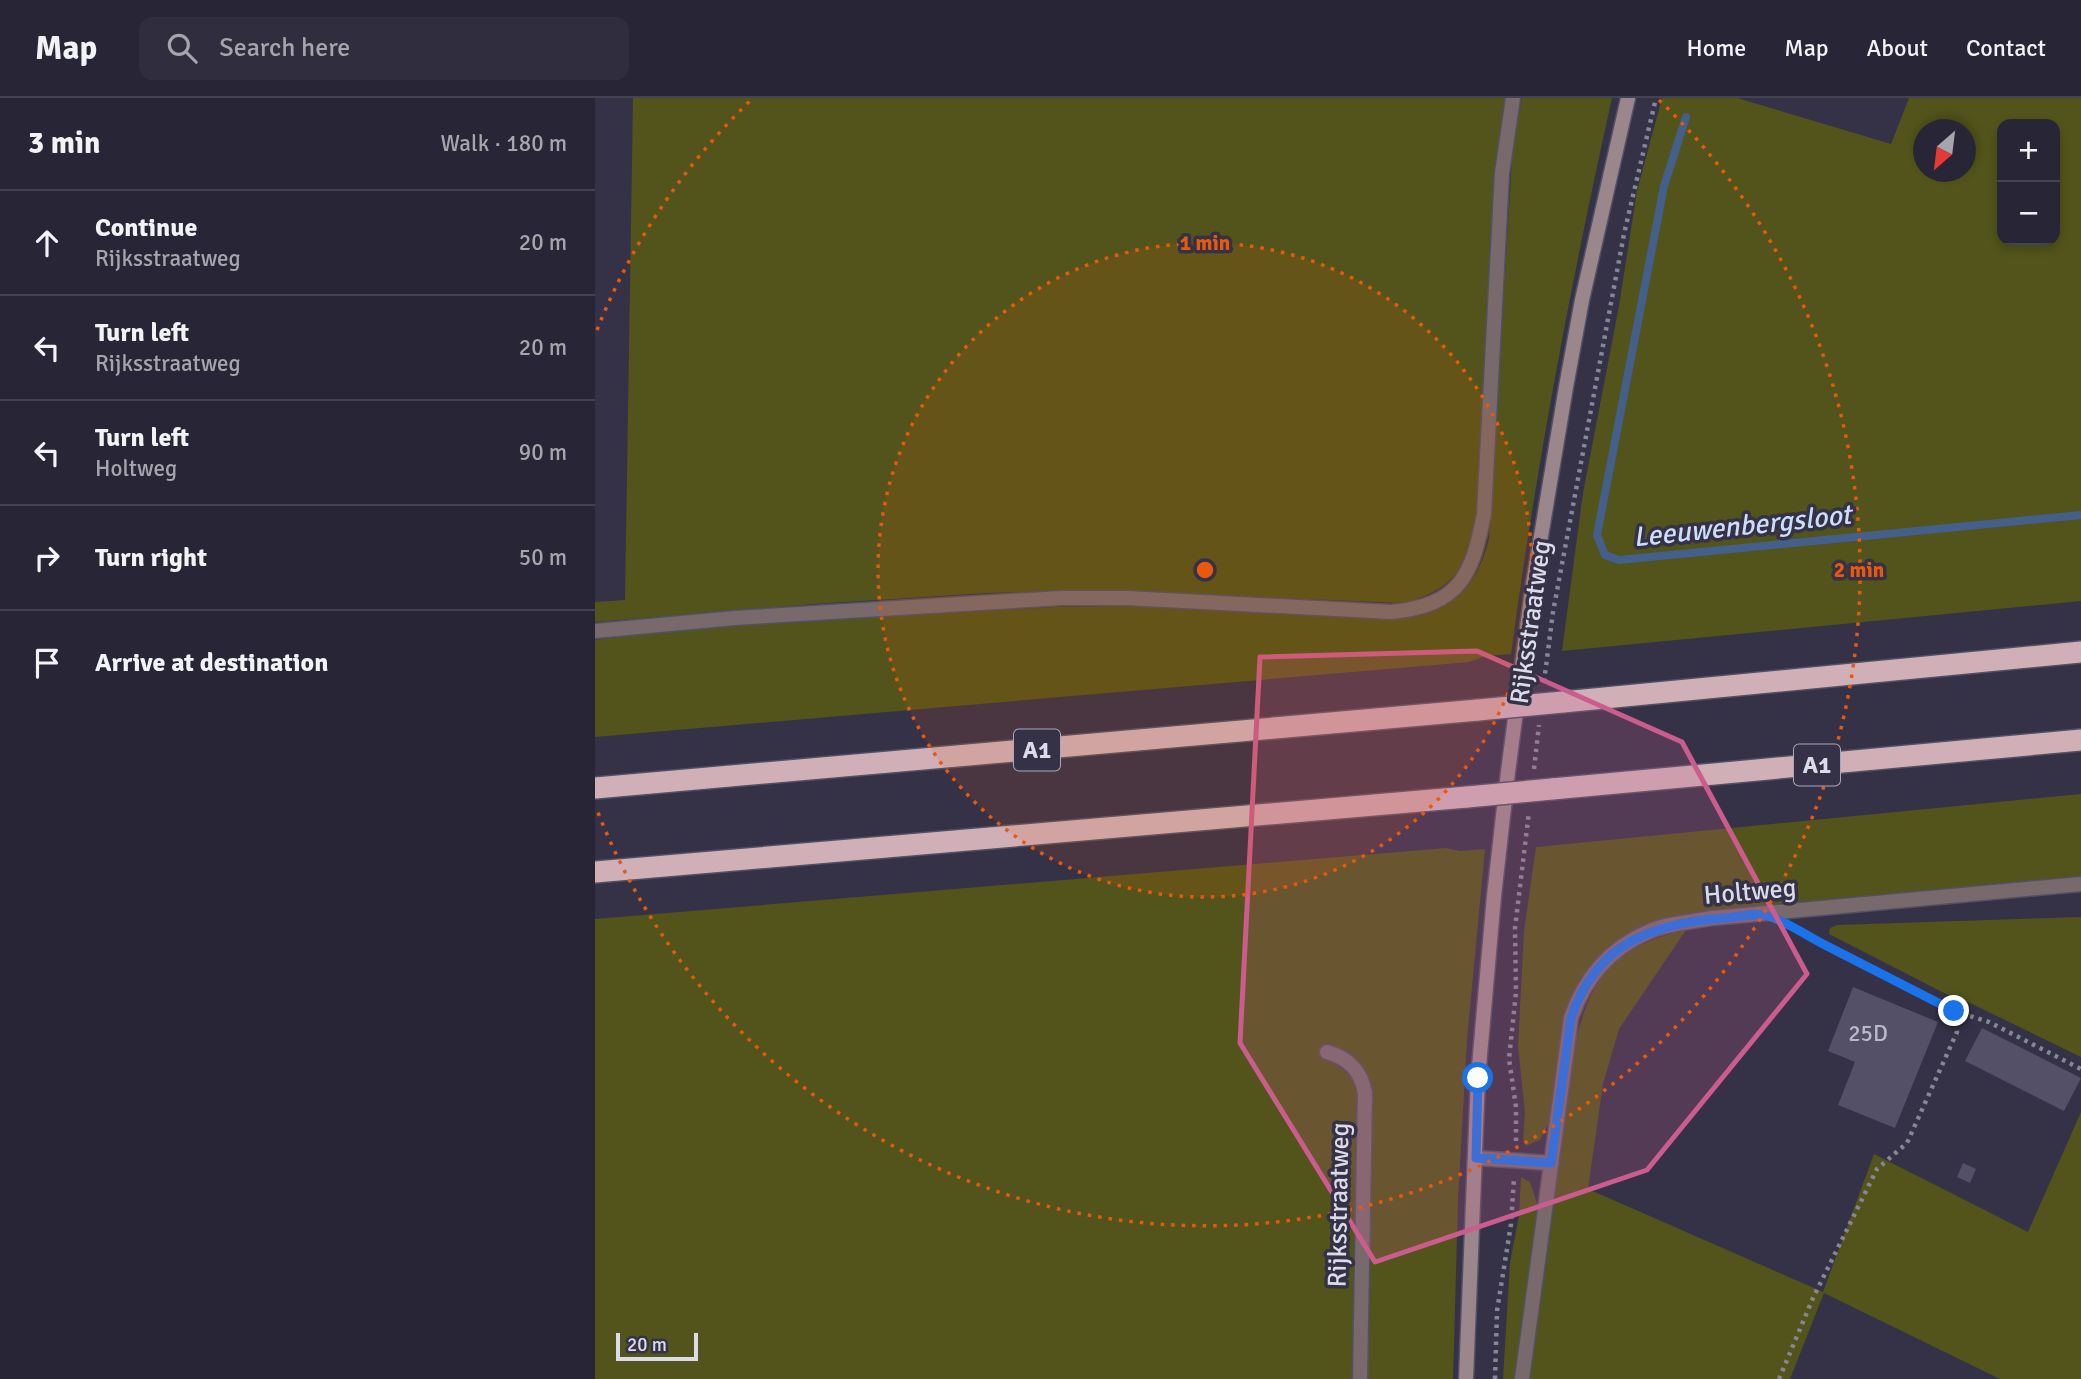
<!DOCTYPE html>
<meta charset="utf-8">
<style>
body{margin:0;font-family:Signika,sans-serif;background:#302e3e;color:#f1f3f6}
.controls{position:absolute;right:21px;top:21px;display:grid;overflow:hidden;border-radius:14px;box-shadow:0 4px 10px #0003}
.controls button{width:63px;height:63px;display:grid;place-items:center;padding:0;border:0;border-bottom:2px solid #444351;background:#282636;color:#f1f3f6;font:35px sans-serif}
.compass{position:absolute;left:1318px;top:21px;width:63px;height:63px;border-radius:50%;background:#282636;box-shadow:0 4px 10px #0003;rotate:208deg}
.scale{position:absolute;left:21px;bottom:18px;width:82px;box-sizing:border-box;padding-left:7px;border:4px solid #dcdbe9;border-top:0;font-size:19px;line-height:24px;white-space:nowrap;color:#dcdbe9;-webkit-text-stroke:5px #353248;paint-order:stroke}
.stop{position:absolute;width:21px;height:21px;margin:-16px;border:5px solid #1a73e8;border-radius:50%;background:#fff}
.stop.end{background:#1a73e8;border-color:#fff;box-shadow:0 2px 7px #0008}
.list{margin:0;padding:0;list-style:none}
h2{display:flex;justify-content:space-between;align-items:center;height:91px;margin:0;padding:0 28px;font-size:30px}
h2 small{font-size:23px;font-weight:400;color:#a5a5ad}
.list li{display:grid;grid-template-columns:46px 1fr auto;gap:21px;align-items:center;box-sizing:border-box;height:105px;padding:0 28px;border-top:2px solid #444351}
.list b{display:block;font-size:26px;white-space:nowrap}
.list p{margin:0;font-size:23px;white-space:nowrap;color:#a5a5ad}
.list em{font-size:23px;font-style:normal;color:#a5a5ad}
.icon{flex:none;width:38px;height:38px;fill:none;stroke:currentColor;stroke-width:2;stroke-linecap:round;stroke-linejoin:round}
.map{position:relative;flex:none;width:1486px;height:1281px;overflow:hidden}
header{display:flex;align-items:center;gap:42px;box-sizing:border-box;height:98px;padding:0 35px;background:#282636;border-bottom:2px solid #444351}
header strong{font-size:33px}
nav{display:flex;gap:38px;margin-inline-start:auto;font-size:24px}
.search{width:490px;height:63px;background:#302e3e;display:flex;align-items:center;gap:18px;box-sizing:border-box;padding:0 24px;border-radius:14px;color:#a5a5ad;font-size:26px}
main{display:flex}
aside{flex:1;background:#282636}
.map>svg:first-child{display:block}
</style>
<header>
<strong>Map</strong>
<div class="search"><svg class="icon" aria-label="search" viewBox="0 0 24 24"><circle cx="10" cy="10" r="6"/><path d="M15 15l6 6"/></svg>Search here</div>
<nav><a>Home</a><a>Map</a><a>About</a><a>Contact</a></nav>
</header>
<main>
<aside>
<h2>3 min<small>Walk · 180 m</small></h2>
<ul class="list">
<li><svg class="icon" aria-label="ahead" viewBox="0 0 24 24"><path d="M12 20V5M6 11l6-6 6 6"/></svg><div><b>Continue</b><p>Rijksstraatweg</p></div><em>20 m</em></li>
<li><svg class="icon" aria-label="left" viewBox="0 0 24 24"><path d="M17 20v-9H6M10 6l-5 5 5 5"/></svg><div><b>Turn left</b><p>Rijksstraatweg</p></div><em>20 m</em></li>
<li><svg class="icon" aria-label="left" viewBox="0 0 24 24"><path d="M17 20v-9H6M10 6l-5 5 5 5"/></svg><div><b>Turn left</b><p>Holtweg</p></div><em>90 m</em></li>
<li><svg class="icon" aria-label="right" viewBox="0 0 24 24"><path d="M7 20v-9h11M14 6l5 5-5 5"/></svg><div><b>Turn right</b></div><em>50 m</em></li>
<li><svg class="icon" aria-label="arrive" viewBox="0 0 24 24"><path d="M6 21V4h12l-3 4 3 4H6"/></svg><div><b>Arrive at destination</b></div></li>
</ul>
</aside>
<div class="map">
<svg width="1486" height="1281" viewBox="0 0 1486 1281">
<rect width="100%" height="100%" fill="#353248"/>
<path fill="#52541b" fill-rule="evenodd" d="M38 0H910C906 19 905 39 903 58 892 144 892 232 889 319 887 355 887 430 871 461 857 487 836 498 808 505L498 492 391 495 219 506 0 524V504L30 502Z
M927 0H1017C976 184 941 369 916 556L890 558 874 564 0 639V542L51 535 160 526 460 509 534 508 800 521C853 517 881 493 894 441L918 45Z
M1067 0H1142L1296 46 1314 0H1486V503L967 553 988 395 1024 208 1042 93ZM1407 26H1460V142H1407ZM1328 32H1370V74H1328Z
M1486 696V779L1091 816C1079 820 1065 823 1053 828 1027 839 996 866 982 890L955 1023 945 1042 931 1048 928 1042 930 1015 923 948 929 833 941 749Z
M851 750 865 753 890 751 872 942 863 1102 858 1281H771L777 997C772 969 757 956 733 945L727 960C747 968 759 977 764 998L758 1281H0V821Z
M1486 819V959L1373 904 1357 899 1234 836 1235 830 1242 827Z
M1091 832 1024 931 1008 986 993 1091 1228 1194 1279 1056 1433 1134 1486 1014V1281H1405L1229 1195 1195 1281H934C942 1225 951 1169 958 1113 965 1050 970 925 1009 876 1030 850 1059 839 1091 832Z
M926 1079 935 1084 943 1108 920 1281H908L915 1165 924 1117Z"/>
<g fill="none" stroke-linecap="round" stroke-linejoin="round">
<path stroke="#455f8b" stroke-width="8" d="M1091 19 1069 88 1002 437 1010 457 1024 462 1486 417"/>
</g>
<path fill="#535068" d="M1258 889 1343 924 1300 1030 1243 1007 1260 964 1233 953Z
M1387 930 1486 980 1469 1013 1370 963Z
M1368 1065 1381 1071 1375 1085 1362 1079Z"/>
<g fill="none" stroke-linecap="round" stroke-linejoin="round">
<g stroke="#535065" stroke-width="17">
<path id="minor" d="M0 533 140 520 466 500H532L796 514C865 507 877 478 889 416L907 75 918 0
M732 954C753 960 766 972 770 995L765 1281
M882 1060 956 1065
M927 1281 976 920C989 881 1015 850 1053 834 1073 825 1096 824 1117 820L1486 786"/>
</g>
<g stroke="#535065" stroke-width="17">
<path id="secondary" d="M871 1281 883 980 899 798 913 674 937 492 971 289 987 202 1033 0"/>
</g>
<g stroke="#535065" stroke-width="24">
<path id="motorway" d="M968 604 1486 554
M0 690 883 612
M957 691 1486 642
M0 774 872 699"/>
</g>
<path stroke="#878598" stroke-width="4.5" stroke-dasharray="3.5 5" stroke-linecap="butt" d="M949 584 958 514 1029 136 1061 0
M939 671 944 627
M1359 913 1394 924 1486 971
M921 1043V1009L914 961 921 894 920 830 934 714
M900 1281 902 1213 916 1126 919 1080
M1184 1281 1218 1200 1282 1071 1312 1045 1362 934 1359 913 1203 833"/>
<use href="#minor" stroke="#77696c" stroke-width="14"/>
<use href="#secondary" stroke="#9b868b" stroke-width="14"/>
<use href="#motorway" stroke="#d0afb7" stroke-width="21"/>
<g stroke="#535065" stroke-width="24" stroke-linecap="butt">
<path id="motorway-bridge" d="M883 612 968 604
M872 699 957 691"/>
</g>
<use href="#motorway-bridge" stroke="#d0afb7" stroke-width="21"/>
</g>
<g fill="none" stroke-linecap="round" stroke-linejoin="round">
<path stroke="#1a73e8" stroke-width="9" d="M883 980 881 1060 956 1065 976 920C1001 845 1058 825 1131 820 1143 819 1162 814 1173 818 1193 824 1212 838 1230 847 1273 869 1316 891 1359 913"/>
</g>
<path fill="#cb5c8d" fill-opacity="0.2" stroke="#cb5c8d" stroke-width="5" stroke-linejoin="round" d="M882 553 1087 644 1212 876 1052 1072 780 1164 645 945 665 559Z"/>
<circle cx="610" cy="472" r="327" fill="#e8590c" fill-opacity=".12"/>
<g fill="none" stroke="#e8590c" stroke-width="3.5" stroke-dasharray="3.5 7">
<circle cx="610" cy="472" r="327"/>
<path d="M2 232A654 654 0 0 1 156 2M1064 2A654 654 0 1 1 2 712"/>
</g>
<g text-anchor="middle" stroke-width="7" stroke-linejoin="round" paint-order="stroke">
<g font-size="23" fill="#bab8c9">
<text x="1273" y="943">25D</text>
</g>
<g fill="#353248" stroke="#aaa8b9" stroke-width="2">
<rect x="419" y="631.5" width="46" height="41" rx="5"/>
<rect x="1199" y="646.5" width="46" height="41" rx="5"/>
</g>
<g font-size="24" font-weight="bold" fill="#dcdbe9">
<text x="442" y="660">A1</text>
<text x="1222" y="675">A1</text>
</g>
<g font-size="26" fill="#dcdbe9" stroke="#353248">
<text transform="translate(935 524) rotate(-82)" y="9">Rijksstraatweg</text>
<text transform="translate(1155 793) rotate(-5)" y="9">Holtweg</text>
<text transform="translate(743 1107) rotate(-89)" y="9">Rijksstraatweg</text>
</g>
<g font-size="28" font-style="italic" fill="#cddefa" stroke="#353248">
<text transform="translate(1147 427) rotate(-6)" y="10">Leeuwenbergsloot</text>
</g>
</g>
<circle cx="610" cy="472" r="10" fill="#e8590c" stroke="#353248" stroke-width="3.5"/>
<g font-size="21" text-anchor="middle" font-weight="bold" fill="#e8590c" stroke="#353248" stroke-width="7" stroke-linejoin="round" paint-order="stroke">
<text x="610" y="152">1 min</text>
<text x="1264" y="479">2 min</text>
</g>
</svg>
<div class="controls">
<button>+</button>
<button>−</button>
</div>
<svg class="compass" viewBox="-18 -18 36 36"><path d="M0-13l5 13h-10z" fill="#e53935"/><path d="M0 13l5-13h-10z" fill="#a5a5ad"/></svg>
<div class="scale">20 m</div>
<div class="stop" style="left:883px;top:980px"></div>
<div class="stop end" style="left:1359px;top:913px"></div>
</div>
</main>
